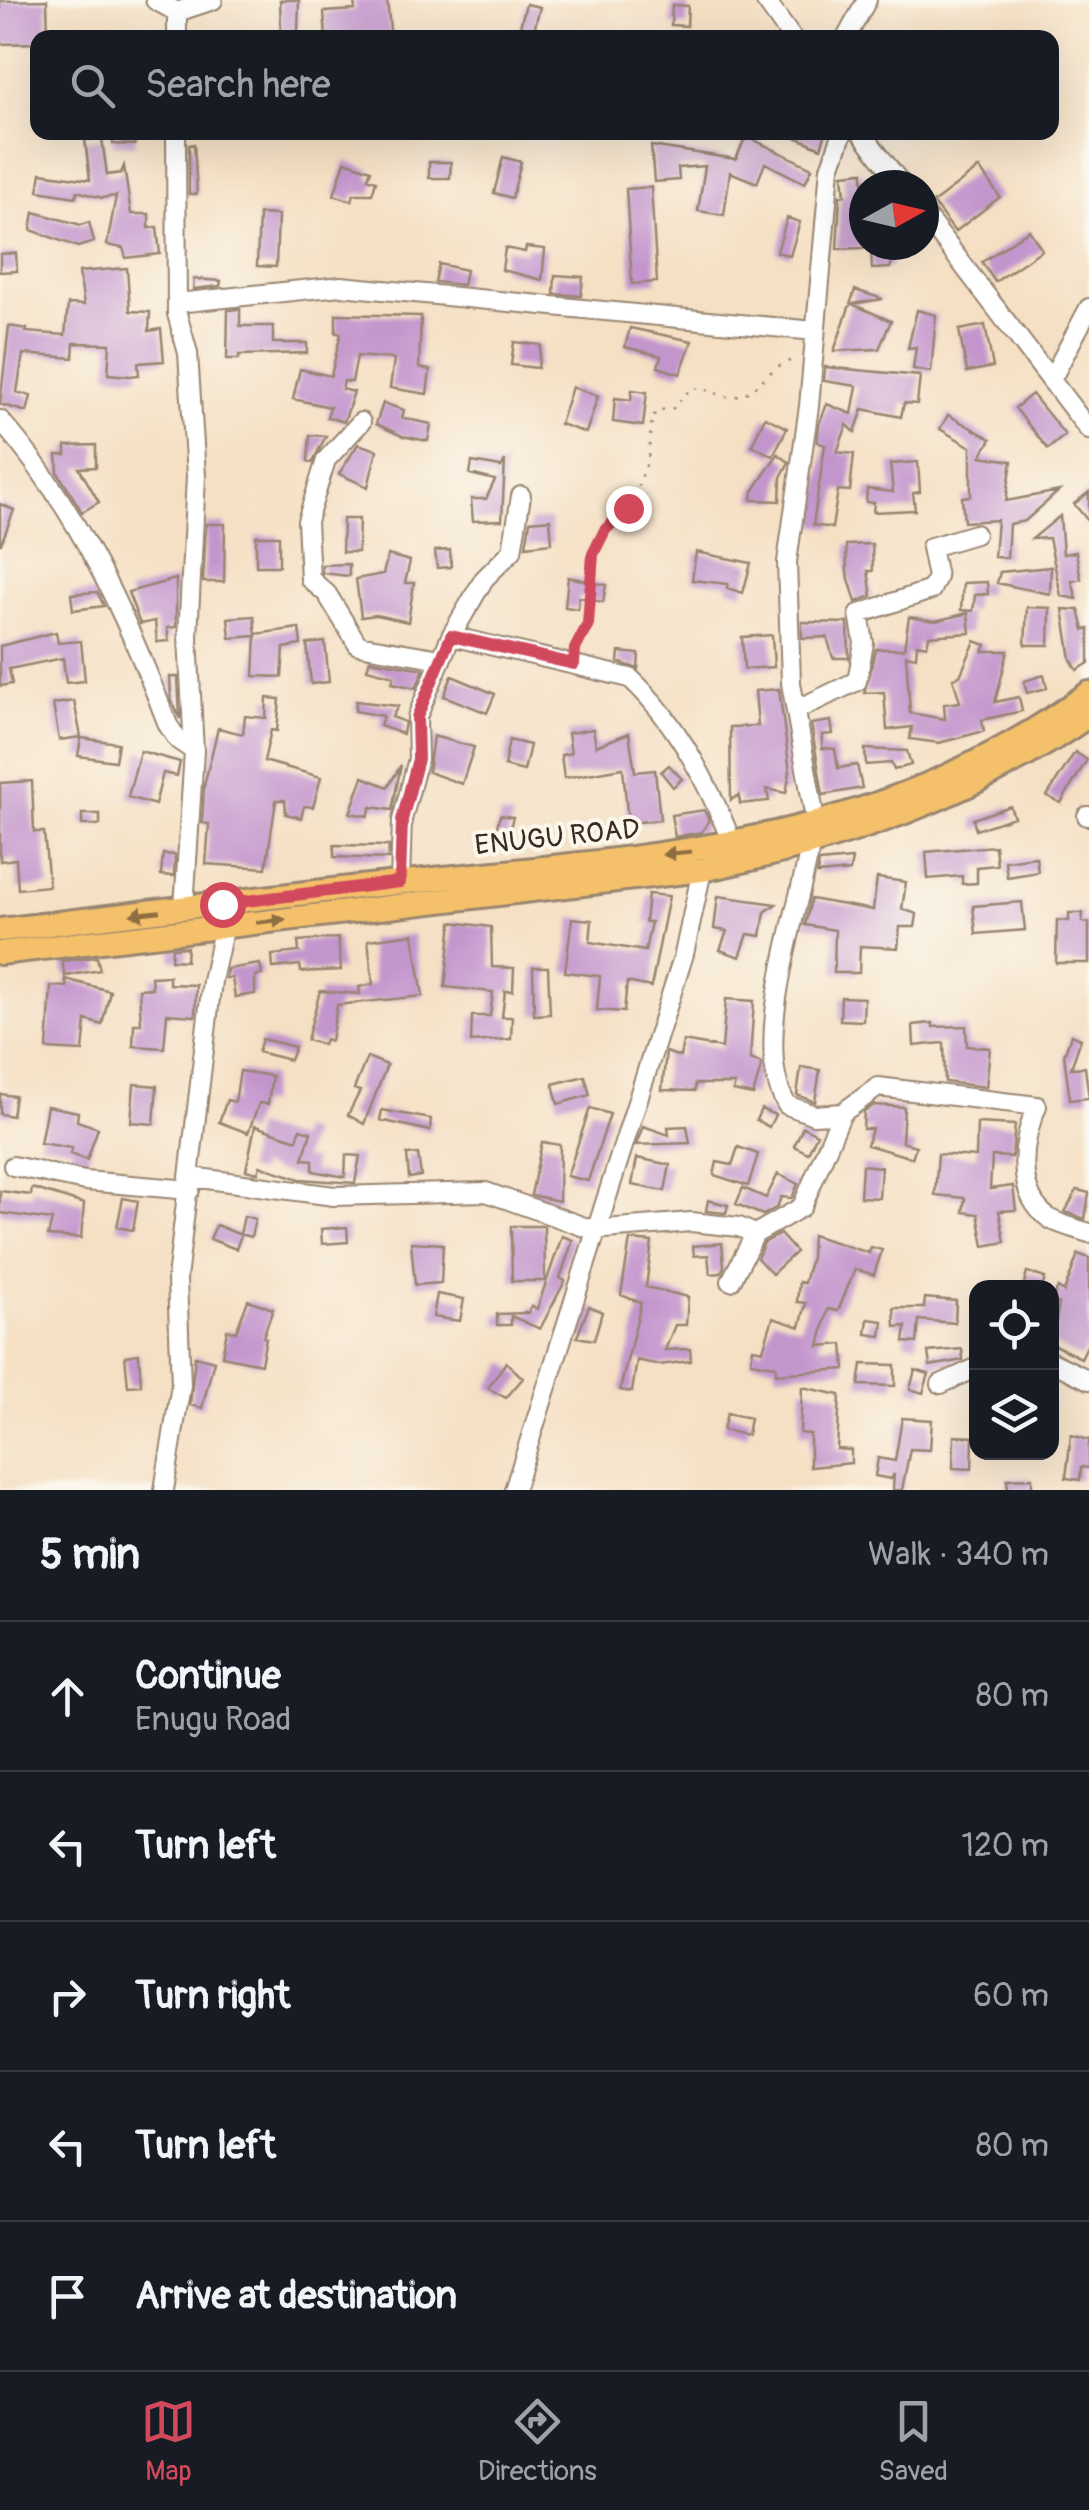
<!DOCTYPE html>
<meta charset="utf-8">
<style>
body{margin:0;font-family:Pangolin,sans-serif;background:#20242c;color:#f1f3f6}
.controls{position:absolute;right:30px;bottom:30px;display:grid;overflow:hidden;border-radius:20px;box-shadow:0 10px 40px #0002}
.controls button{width:90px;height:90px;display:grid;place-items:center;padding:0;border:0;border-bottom:2px solid #363941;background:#171b24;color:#f1f3f6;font:50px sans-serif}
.compass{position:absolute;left:849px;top:170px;width:90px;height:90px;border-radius:50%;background:#171b24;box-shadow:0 10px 40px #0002;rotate:82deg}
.stop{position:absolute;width:30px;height:30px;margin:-22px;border:8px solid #d1495b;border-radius:50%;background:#fff}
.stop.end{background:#d1495b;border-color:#fff;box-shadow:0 2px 10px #0008}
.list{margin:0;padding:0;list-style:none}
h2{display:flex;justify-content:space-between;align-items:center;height:130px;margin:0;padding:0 40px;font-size:42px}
h2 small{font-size:32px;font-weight:400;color:#9ea1a6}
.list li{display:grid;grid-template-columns:65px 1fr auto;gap:30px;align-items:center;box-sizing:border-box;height:150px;padding:0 40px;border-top:2px solid #363941}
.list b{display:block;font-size:38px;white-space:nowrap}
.list p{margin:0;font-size:32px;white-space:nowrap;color:#9ea1a6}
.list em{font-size:32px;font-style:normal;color:#9ea1a6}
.icon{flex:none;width:55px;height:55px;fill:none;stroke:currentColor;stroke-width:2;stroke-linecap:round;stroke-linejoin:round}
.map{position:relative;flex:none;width:1089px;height:1490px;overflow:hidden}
.search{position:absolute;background:#171b24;box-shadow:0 10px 40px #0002;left:30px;right:30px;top:30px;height:110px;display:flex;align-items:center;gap:25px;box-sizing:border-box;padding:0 35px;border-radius:20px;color:#9ea1a6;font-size:38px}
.sheet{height:880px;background:#171b24}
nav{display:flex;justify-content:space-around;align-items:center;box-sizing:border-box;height:140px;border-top:2px solid #363941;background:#171b24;font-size:28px;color:#9ea1a6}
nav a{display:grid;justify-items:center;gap:5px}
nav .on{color:#d1495b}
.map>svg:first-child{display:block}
</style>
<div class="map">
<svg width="1089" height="1490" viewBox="0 0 1089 1490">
<rect width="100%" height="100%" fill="#fbf7ec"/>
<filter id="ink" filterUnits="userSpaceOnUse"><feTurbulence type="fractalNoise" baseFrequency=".01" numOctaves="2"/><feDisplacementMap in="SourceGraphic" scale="20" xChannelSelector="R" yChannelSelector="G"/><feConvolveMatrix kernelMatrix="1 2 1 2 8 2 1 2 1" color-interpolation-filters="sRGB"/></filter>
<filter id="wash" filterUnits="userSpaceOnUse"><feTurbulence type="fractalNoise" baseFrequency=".0048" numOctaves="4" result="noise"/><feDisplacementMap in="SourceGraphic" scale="40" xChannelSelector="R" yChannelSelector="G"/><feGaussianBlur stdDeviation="2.25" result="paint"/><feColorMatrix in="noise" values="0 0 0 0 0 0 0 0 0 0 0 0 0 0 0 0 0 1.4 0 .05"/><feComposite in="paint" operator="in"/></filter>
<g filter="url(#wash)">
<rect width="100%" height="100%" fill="#f5e0c4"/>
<g id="blocks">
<path fill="#c395cd" d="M47 0 48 38H38V43L0 44V1Z
M280 0H299L298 32 281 31Z
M354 0H387L391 38H326L324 12 355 10Z
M526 4 540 7 532 38H517Z
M672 5 688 6 687 26 671 25Z
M113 132H136L135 145 113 144Z
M784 132H826L821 148Z
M746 136 812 168 805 183 765 163 757 183 730 172 724 215 698 211 705 166 678 168 679 180 654 182 651 146 736 159Z
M102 138 107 175 121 173 124 166 131 214H149V228L157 227 160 254 126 258 123 248 107 245 116 196 102 198 77 191 76 197 38 191 41 173 90 180 85 140Z
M194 144 197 194H189V145Z
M503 157 521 162 512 198 494 193Z
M345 161 371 170 368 178 376 181 372 194H354L352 201 334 195Z
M429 162H451L450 178H429Z
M979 168 1000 197 955 232 933 203Z
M863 172 864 248 837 249 840 196 845 195 843 174Z
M651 187 657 282 632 284 626 189Z
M34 212 81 225 89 222 94 242 78 247 31 230Z
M259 214 278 215 276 267 257 266Z
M787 218 800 222 790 256 777 252Z
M1029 230 1042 250 995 282 982 262Z
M526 247 545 249 542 280 502 270 505 248 525 252Z
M896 249 890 268 872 269 871 251Z
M16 253 17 271 0 272V254Z
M439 264 466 270 463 285 435 282Z
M127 268 130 311 150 312 149 331 161 329 164 361 138 363 139 375 130 376 108 374 110 344 74 343 73 358 23 354 17 392 31 396 27 412 0 404 9 326 27 329 26 332 65 335 68 304 84 305 79 272Z
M555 275 583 277 581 296 554 294Z
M194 279 221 281 220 286 193 289Z
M855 290 883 299 852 304 891 321 879 349 834 351Z
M240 309V326H273V343H307V353L239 355V359H227L228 310Z
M917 310 936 315 931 372 913 369 916 347 908 348Z
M336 314 421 316 419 368 430 370 427 394 390 388 394 359 357 356 352 382 344 381 342 389 354 392 344 422 327 417 330 407 293 399 300 369 331 376 341 333H336Z
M985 325 993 367 967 372 959 330Z
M630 328 692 341 680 374 658 367 661 356 625 347Z
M514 342 541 345 538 368 511 365Z
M825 367 920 376 917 404 904 403 901 417 863 409 855 432 847 425 837 452 854 454 850 491 838 490 832 528 813 525 825 445 817 442 819 424 827 404 852 414 857 386 824 381Z
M572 387 598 396 586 433 560 424Z
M632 390 647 392 643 426 613 422 615 398 631 400Z
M1032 394 1065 435 1048 449 1015 408Z
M383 403 404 410 402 418 431 424 428 441 402 436 376 424Z
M948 415 991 439 981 456 1012 461 1006 501 1059 491 1025 521 1009 524 1007 558 994 557 997 520 964 522 962 497 971 496V447L940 429Z
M765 417 787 428 773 456 752 445Z
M310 435 326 436 312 463 308 461Z
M358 444 377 450 368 487 339 474Z
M96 445V467L79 468 99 502 82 512 58 473 57 455H66V446Z
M778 454 789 462 781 477 780 501 752 500 753 491Z
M505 460 502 520 473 521 471 499H486L495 480 470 474 472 462 501 467Z
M918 462 920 492 913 493 915 510 873 512 874 503 866 502 867 489 893 492 890 464Z
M1089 492V522L1074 504Z
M0 504 14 510 1 544H0Z
M1060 516 1063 554 1076 552 1081 579 1072 581 1077 599 1061 596 1049 538 1032 539Z
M343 519H359L358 552H342Z
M550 519 552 543 526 546 530 521Z
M206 524H225L224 582H203Z
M256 536H279V566H256Z
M872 544 873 571H868L872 596 856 602 847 572 846 545Z
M450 550 451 567 437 568 435 551Z
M696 552 751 563 743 593 727 588 728 584 692 580Z
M388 555 410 561 405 583H414L408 622 376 615 361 617 356 579 383 574Z
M349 564V576L322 573V565Z
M1051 567 1050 594 997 583 1000 572Z
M568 577 606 585 603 602 579 597 578 609 565 607Z
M176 579V627L167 628 169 641 157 642 155 621 140 624 128 592Z
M987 582 988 594 975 595 973 611 961 610 963 583Z
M97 592 104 606 73 610 71 594Z
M1027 607 1050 608 1049 645H1025Z
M1063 609 1079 610 1084 630 1089 629V663L1077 670 1071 659Z
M968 613 970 633 929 636 927 646 917 644 916 657 906 655 910 713 945 719 944 704 960 702 953 678 960 676 975 641 986 645 983 651H1008L995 702 1019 697 1022 711 982 720 984 731 939 743 910 739 912 727 887 730 884 692 864 693 876 649H904L909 617 935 621Z
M254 616 256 636 230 638 228 618Z
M802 622 848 623 849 658H833L827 637 802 638Z
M299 628 301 645 284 648 282 677 254 676 256 634Z
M56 632 58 643 81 641 85 681 66 683 63 658 9 669 12 684 0 686V646Z
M772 635 774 667 744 669 742 637Z
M325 642 329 682 311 684 307 644Z
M619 652 639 654 638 669 618 662Z
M370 660 424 669 416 688 392 683 394 676 367 669Z
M1044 675 1047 688 1027 693 1024 681Z
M452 676 495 694 487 713 444 696Z
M170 677H178L180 719 171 699Z
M779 689 790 772 786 793 767 789 769 801 740 804 739 795 731 800 730 727 758 726 755 691Z
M267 698 280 699 277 731 271 730 264 761 321 777 313 807 304 806 301 818 286 814 285 800H276L266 868 206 864 209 824 202 823 204 786 218 728 243 734 245 716 266 718Z
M74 701 81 737 59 740 53 704Z
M356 701 398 706 392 717 405 722 403 734 380 726 383 716 355 711Z
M831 721 833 734 822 735V748L835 749 838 768 857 765 862 788 823 795 811 724Z
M593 729 596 746 629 733 635 772 655 770 660 820 628 823 623 768 564 778 561 755 571 753 568 733Z
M433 736 474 747 462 784 428 772Z
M81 738 118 743 115 761 78 756Z
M509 740 530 745 524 771 504 766Z
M865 749 907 751 911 765 894 770 891 763 866 765Z
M140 751 180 762 177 776 163 773 155 805 128 797Z
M1075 752 1087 760 1061 803 1047 796Z
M401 765 392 810 371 807 368 816 350 813 363 777 388 787Z
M669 765 682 779 673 787 661 772Z
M32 781 34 832H44L49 886 18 889 16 859 0 861V783Z
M1010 806 1014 817 976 830 973 819Z
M704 810 709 820 702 832 675 837 671 815Z
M82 814H100V825H82Z
M500 815 513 817 507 838 495 834Z
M334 845 389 846 388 859 334 857Z
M995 846 997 865 977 867V883L962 884V876L928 879 926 852Z
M163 854 175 855 174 876 161 875Z
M1036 857 1038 872 1007 877 1005 861Z
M852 859 850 871 817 874 819 862Z
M877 878 906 882 902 909 917 914 915 927H900L898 948 860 946 859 973H834L835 930 805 925 811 899 873 910Z
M648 894 669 896 651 987 627 982 624 1012 597 1010 600 976 565 972 572 918 592 920 590 942 645 951 651 922H645Z
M718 896 776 904 765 912 761 936 748 934 740 957 720 950 727 931 714 929Z
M1022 902 1025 930 976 934 973 906Z
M1069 913H1083L1082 922 1089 923V963H1056L1057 920 1069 921Z
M452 922 491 927 492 967 514 968 513 991H505L502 1017H512L511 1039 471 1042 472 1016H490L493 992 445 987Z
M413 934 423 996 337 1005 331 1041 325 1039 323 1045 307 1040 320 991 360 994 359 987 373 984 368 940Z
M338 938 341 970 301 972 300 965 273 968 272 955 299 952 298 941Z
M187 947 186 961 171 960 172 948Z
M97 957 100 970 65 976 62 961Z
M260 964 262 975 255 976V994L235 997 232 978H226L227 969Z
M533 967H548L550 1014 534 1015Z
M169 976V984L196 985 195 1016 167 1014 164 1048 133 1046 134 1024H141L139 989 152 988 151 977Z
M65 979 110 991 102 1025 86 1020 83 1051 47 1049 51 986 67 987Z
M841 997 864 998 863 1021 840 1020Z
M726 999 754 1001 750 1059 762 1063 753 1095 733 1091 735 1084H695V1091L662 1090 666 1052 680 1057 683 1041 722 1048Z
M933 1023V1027L966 1026 967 1046 990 1048 986 1087 945 1082 944 1043 914 1046 913 1025Z
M1071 1035 1081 1039 1071 1068 1085 1067 1089 1098 1070 1100 1064 1055Z
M262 1039 295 1047 290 1060 258 1052Z
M367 1057 387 1065 364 1124 348 1115 360 1091 354 1089Z
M801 1067 820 1070 815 1102 797 1095Z
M240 1071 272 1076 268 1104 259 1103 248 1133 219 1122 227 1100 235 1102Z
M585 1076 590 1095 558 1104 553 1084Z
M134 1084 157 1086 154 1124 131 1122Z
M0 1094 15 1096 12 1116 0 1114Z
M874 1105 904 1107 902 1142 916 1146 912 1158 867 1145 872 1129H863L864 1112Z
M47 1106 78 1112 77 1121 98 1128 87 1160 70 1154 72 1148 40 1143Z
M590 1108 610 1114 588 1181 567 1176Z
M761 1109 775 1115 769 1127 756 1120Z
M382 1110 431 1119 430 1131 380 1120Z
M977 1123 1015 1125 1012 1157 992 1156 990 1189 1013 1186 1016 1210 999 1211 1005 1242 984 1246 978 1214 963 1212 965 1198 935 1195 938 1154 976 1157Z
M255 1126 297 1140 300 1129 311 1132 303 1159 313 1160V1171L345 1177 346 1155 360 1156 355 1183 300 1179 260 1166 258 1173 246 1170Z
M643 1126 669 1135 668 1127 687 1126 690 1143 636 1145Z
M803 1127 817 1134 808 1153 794 1146Z
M542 1142 560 1145 559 1201 531 1195Z
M738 1147 758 1154 748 1186 714 1175 717 1162 732 1165Z
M418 1154 421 1176 409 1178 407 1155Z
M637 1158 670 1165 665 1191 632 1185Z
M862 1165 881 1167 879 1198 860 1197Z
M778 1174 798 1184 792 1198 781 1197 777 1207 763 1215 736 1204 743 1188 766 1198Z
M32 1188 84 1204 81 1238 48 1236 52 1220 0 1213V1191L31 1195Z
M1077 1190 1089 1193 1085 1219 1065 1212Z
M123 1198 138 1201 133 1230 117 1227Z
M708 1200 728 1205 726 1213 706 1211Z
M244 1216 255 1219 251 1237 240 1234Z
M216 1225 241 1235 236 1249 210 1239Z
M511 1226H544L545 1281H512Z
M347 1227 348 1242 322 1244 321 1229Z
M780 1234 796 1252 772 1274 757 1258 764 1243Z
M812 1235 869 1253 871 1247 882 1250 874 1275 855 1269 838 1311 828 1309 819 1346 843 1344 845 1369 776 1374V1366L751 1362 753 1348 763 1350 773 1318 800 1327 806 1303 797 1302 799 1282 804 1283 811 1257Z
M562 1236 573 1240 560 1278 565 1281 540 1329 511 1316V1325H497V1314L528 1313 531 1306 537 1309Z
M630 1240 652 1242 646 1287 688 1297 686 1325H675L665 1350 690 1349 691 1361 659 1365 637 1360 632 1392 620 1390 641 1303 621 1295Z
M411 1242 443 1244 441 1283 415 1285Z
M722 1243 724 1267 721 1273 710 1274 708 1255 694 1256 693 1246Z
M1078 1254 1089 1258V1342L1081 1358 1052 1344 1059 1304 1052 1300 1058 1288 1064 1292Z
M1027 1272 1045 1278 1042 1288H1023Z
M437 1294 464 1299 460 1321 433 1317Z
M925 1298 956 1301 955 1323 919 1320 917 1343 904 1342 906 1326 895 1327 894 1308H924Z
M248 1300 273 1309 263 1337 266 1338 261 1364 222 1356 227 1330 236 1332Z
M589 1306 602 1312 594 1340 577 1337Z
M868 1319 883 1321 881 1336 866 1334Z
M962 1349 963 1360 930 1366 928 1352Z
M139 1354 141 1385 128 1386 125 1356Z
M195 1356 214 1361 202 1408 190 1405Z
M506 1362 523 1378 506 1398 488 1388Z
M862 1364 895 1365V1386L859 1385Z
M915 1370 929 1374 923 1393 910 1389Z
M802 1387 840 1395 837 1449 851 1450V1463L810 1467V1434L800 1433Z
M727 1413 750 1418 747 1435 723 1430Z
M902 1418 932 1420 930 1450 910 1449 902 1490H893L894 1474 891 1479 875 1476 878 1458 895 1461Z
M1071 1435 1089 1440V1468L1081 1467 1080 1480 1066 1478Z
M954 1436 973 1437 972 1469 953 1468Z
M1032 1478V1490H1008L1007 1479Z"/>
</g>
</g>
<g filter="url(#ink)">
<use href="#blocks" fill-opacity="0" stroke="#988571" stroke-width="2.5"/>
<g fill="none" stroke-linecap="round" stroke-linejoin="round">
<g stroke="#988571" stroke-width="22">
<path id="minor" d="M155 0 177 12 213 0
M765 0 792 38
M177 38V12
M846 38 867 0
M176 132 177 314 188 353 196 476 188 637 194 751 184 908
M861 132 902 185
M924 214 1089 430
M177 303 341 286 815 331
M1051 380 1089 308
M0 420C77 507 127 617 168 725L178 740 194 751
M361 422 326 460 307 521 310 579 327 594 358 645 441 659
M451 636 484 579 512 551 521 496
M796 710 857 681 864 643 859 614 931 590 937 577 931 547 975 534
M1087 816H1089
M816 825 791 683 787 562 809 406 830 168 843 132
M810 847C798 913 750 1047 787 1105L814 1115 842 1113
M400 882 402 820 418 759 417 717 451 636 630 678C678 723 709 785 733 845
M13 1166 85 1181 190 1190
M192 1177 334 1196 486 1192 593 1230 691 1222 739 1227 755 1234
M731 1281 755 1234 802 1207 842 1113 878 1087 1037 1106C1022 1140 1014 1195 1050 1219 1061 1225 1077 1229 1089 1233
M1052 1362 1089 1380
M941 1384 976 1368
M164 1490 181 1385 177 1279 212 981 224 926
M514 1490 684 954 702 870"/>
</g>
<g stroke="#988571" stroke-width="28">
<path id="major" d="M0 930C135 914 271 896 406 882 657 855 876 849 1089 693
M0 953 702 870C840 841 973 797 1089 715"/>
</g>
<path stroke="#988571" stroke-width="2.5" stroke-dasharray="2.5 8" stroke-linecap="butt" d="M576 648 588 624 593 553 635 494 648 460 652 417 659 410 672 409C679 404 683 395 688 392 701 381 720 400 735 397 761 391 769 363 796 360"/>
<use href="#minor" stroke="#fff" stroke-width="18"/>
<use href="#major" stroke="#f4c16a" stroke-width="22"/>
</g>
<defs><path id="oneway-solid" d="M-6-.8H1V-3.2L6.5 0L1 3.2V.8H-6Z" transform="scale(2.5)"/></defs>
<g fill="#8e6e40">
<use href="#oneway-solid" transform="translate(677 853) rotate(174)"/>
<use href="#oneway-solid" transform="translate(145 913) rotate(173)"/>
<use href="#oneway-solid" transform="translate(271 921) rotate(-7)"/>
</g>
</g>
<g fill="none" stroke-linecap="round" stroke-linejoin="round" filter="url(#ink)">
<path stroke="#d1495b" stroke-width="12" d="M222 904 400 882 402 820 418 759 417 717 451 636 574 664 575 649 588 624 593 554 605 530 628 508"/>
</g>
<g text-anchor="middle" stroke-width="8" stroke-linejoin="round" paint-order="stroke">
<g font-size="28" fill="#3b2a1e" stroke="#fbf7ec">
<text transform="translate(557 836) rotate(-6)" y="10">ENUGU ROAD</text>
</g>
</g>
</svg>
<div class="controls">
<button><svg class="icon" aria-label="locate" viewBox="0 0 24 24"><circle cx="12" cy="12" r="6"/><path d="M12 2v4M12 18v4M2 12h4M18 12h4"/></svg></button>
<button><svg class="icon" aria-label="layers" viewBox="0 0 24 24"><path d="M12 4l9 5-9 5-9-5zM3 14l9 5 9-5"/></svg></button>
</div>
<svg class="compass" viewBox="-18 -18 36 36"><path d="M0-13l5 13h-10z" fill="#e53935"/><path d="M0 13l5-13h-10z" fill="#9ea1a6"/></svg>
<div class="stop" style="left:222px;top:904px"></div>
<div class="stop end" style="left:628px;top:508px"></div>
<div class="search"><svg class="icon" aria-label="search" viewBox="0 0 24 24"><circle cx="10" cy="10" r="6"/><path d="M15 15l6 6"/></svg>Search here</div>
</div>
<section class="sheet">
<h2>5 min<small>Walk · 340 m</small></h2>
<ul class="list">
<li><svg class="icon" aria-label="ahead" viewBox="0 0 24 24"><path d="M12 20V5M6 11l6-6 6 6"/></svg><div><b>Continue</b><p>Enugu Road</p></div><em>80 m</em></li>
<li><svg class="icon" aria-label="left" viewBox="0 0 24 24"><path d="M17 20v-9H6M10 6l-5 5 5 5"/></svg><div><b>Turn left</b></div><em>120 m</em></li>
<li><svg class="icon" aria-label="right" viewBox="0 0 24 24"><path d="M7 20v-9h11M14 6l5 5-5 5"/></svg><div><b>Turn right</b></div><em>60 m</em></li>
<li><svg class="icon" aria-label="left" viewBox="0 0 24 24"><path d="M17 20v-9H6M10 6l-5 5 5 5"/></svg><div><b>Turn left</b></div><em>80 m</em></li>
<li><svg class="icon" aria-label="arrive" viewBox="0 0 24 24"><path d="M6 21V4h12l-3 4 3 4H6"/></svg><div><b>Arrive at destination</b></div></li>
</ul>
</section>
<nav>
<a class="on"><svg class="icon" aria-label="map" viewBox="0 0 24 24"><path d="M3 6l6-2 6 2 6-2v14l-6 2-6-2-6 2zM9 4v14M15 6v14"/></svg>Map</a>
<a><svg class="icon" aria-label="directions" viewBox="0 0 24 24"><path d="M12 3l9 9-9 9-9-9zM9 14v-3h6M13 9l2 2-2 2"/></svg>Directions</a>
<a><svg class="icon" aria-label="saved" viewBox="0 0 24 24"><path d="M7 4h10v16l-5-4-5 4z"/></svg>Saved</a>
</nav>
